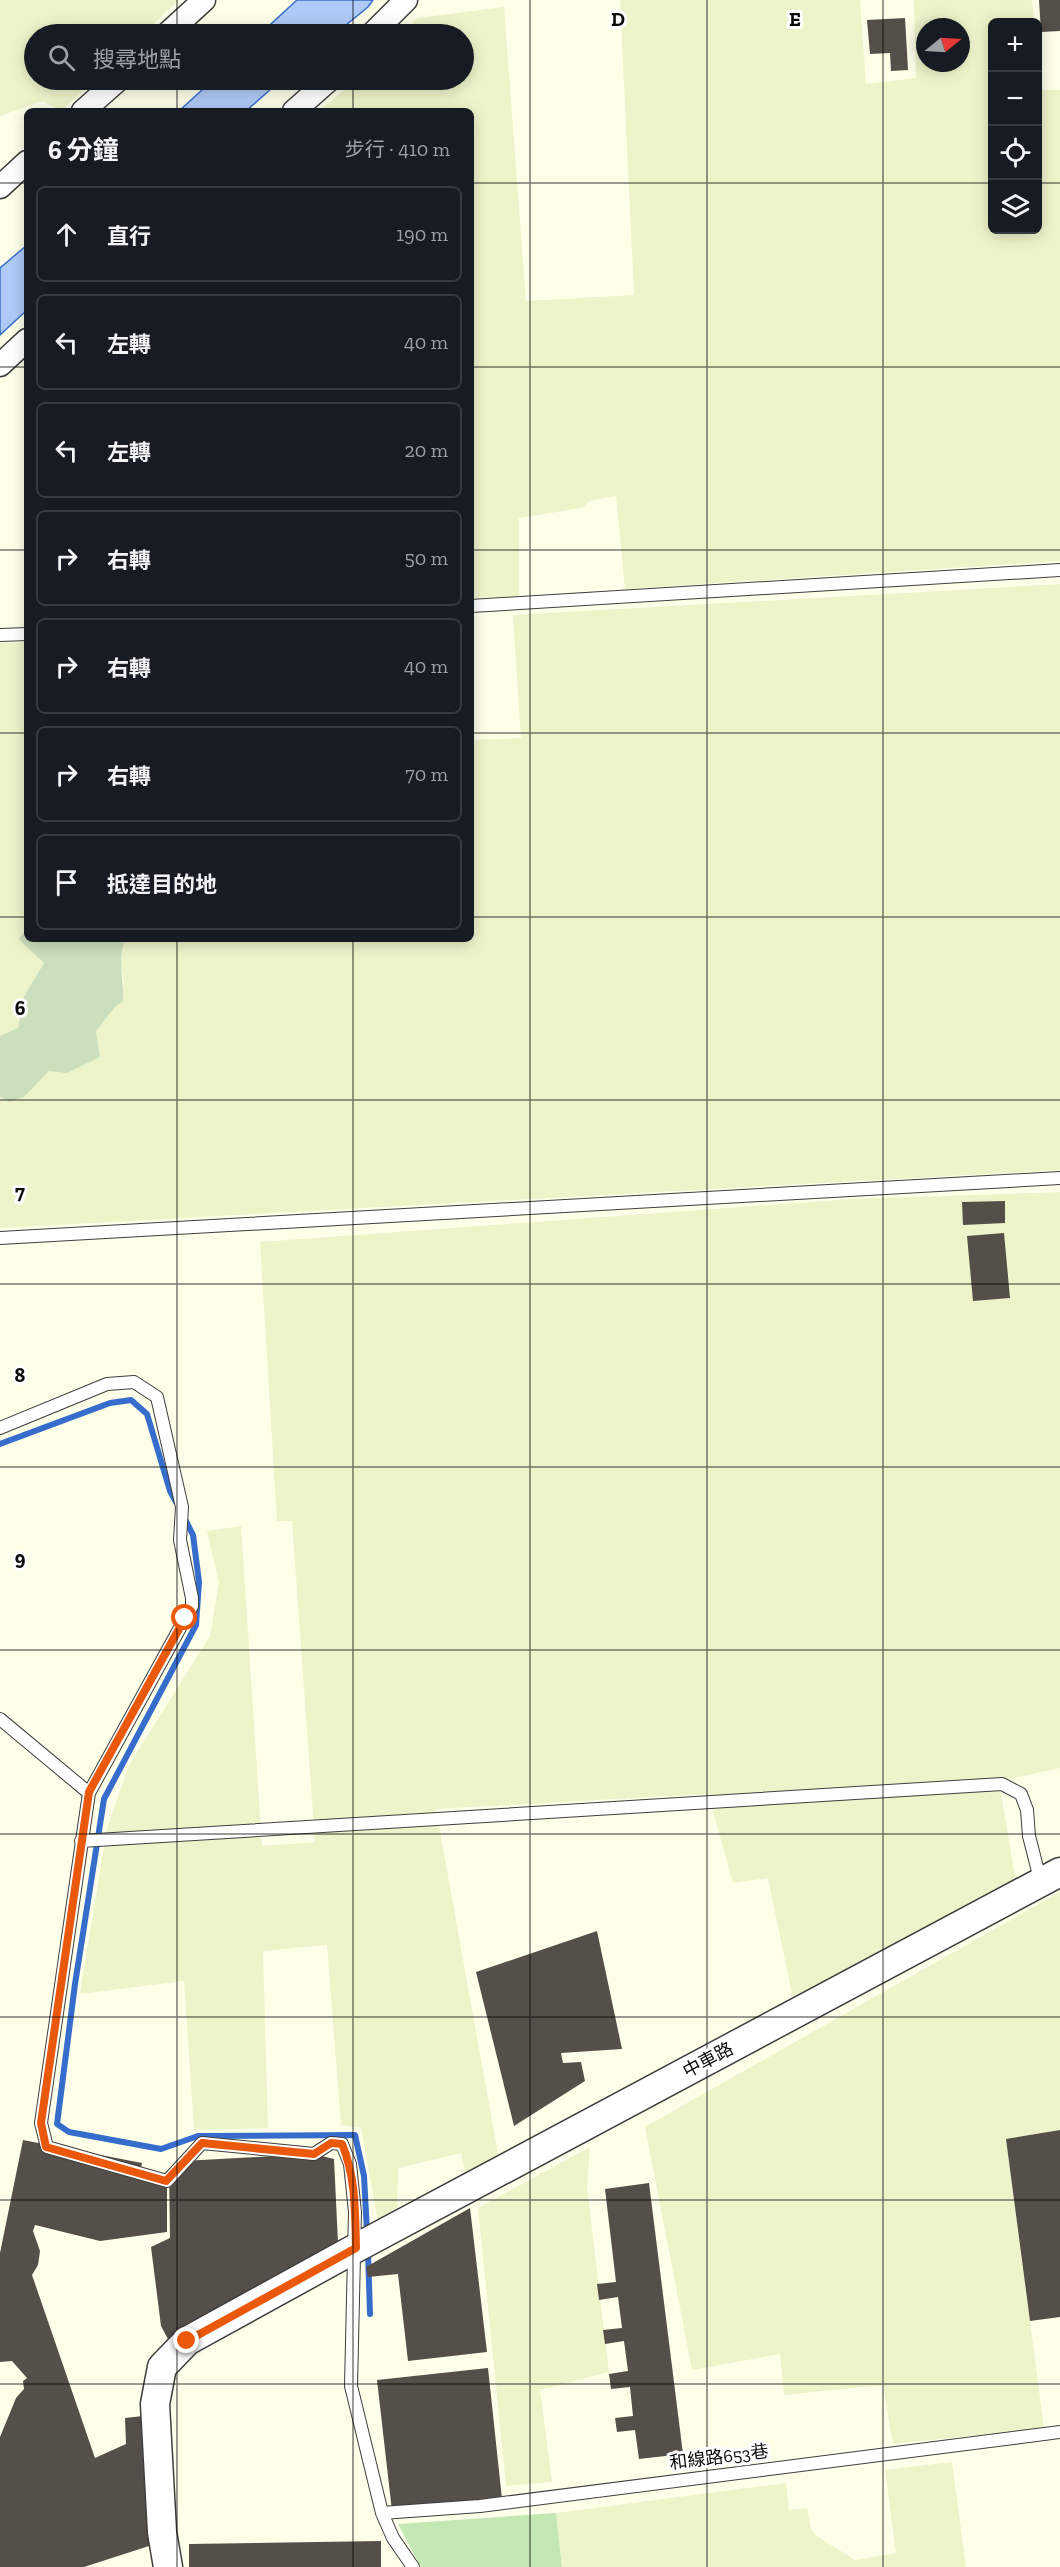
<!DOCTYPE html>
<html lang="zh-TW">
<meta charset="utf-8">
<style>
body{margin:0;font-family:"Zilla Slab","Noto Sans TC",serif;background:#242831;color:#f1f3f6}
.controls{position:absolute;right:18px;top:18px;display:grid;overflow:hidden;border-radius:9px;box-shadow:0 3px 15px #0003}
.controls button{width:54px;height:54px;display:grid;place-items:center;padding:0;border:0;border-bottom:2px solid #363941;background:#171b24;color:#f1f3f6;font:30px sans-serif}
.compass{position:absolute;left:916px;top:18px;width:54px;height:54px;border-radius:50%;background:#171b24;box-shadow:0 3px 15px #0003;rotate:72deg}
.stop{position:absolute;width:18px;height:18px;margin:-14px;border:4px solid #ea580c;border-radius:50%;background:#fff}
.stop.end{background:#ea580c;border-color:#fff;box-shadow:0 2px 6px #0008}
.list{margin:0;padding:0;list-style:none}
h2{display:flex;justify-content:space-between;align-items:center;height:78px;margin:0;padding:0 24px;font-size:26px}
h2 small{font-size:20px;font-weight:400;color:#9ea1a6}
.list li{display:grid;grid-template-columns:39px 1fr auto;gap:18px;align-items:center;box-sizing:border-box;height:96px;margin:0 12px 12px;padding:0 12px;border:2px solid #363941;border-radius:9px}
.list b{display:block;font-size:22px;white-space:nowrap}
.list em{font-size:20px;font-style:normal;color:#9ea1a6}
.icon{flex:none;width:33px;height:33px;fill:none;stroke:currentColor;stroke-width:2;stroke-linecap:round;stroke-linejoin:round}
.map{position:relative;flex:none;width:1060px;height:2567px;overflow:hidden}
.search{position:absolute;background:#171b24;box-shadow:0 3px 15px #0003;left:24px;top:24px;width:450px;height:66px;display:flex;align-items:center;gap:15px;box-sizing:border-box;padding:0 21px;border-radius:33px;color:#9ea1a6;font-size:22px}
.panel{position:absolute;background:#171b24;box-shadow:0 3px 15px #0003;left:24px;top:108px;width:450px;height:834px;border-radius:9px}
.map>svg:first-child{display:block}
</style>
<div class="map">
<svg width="1060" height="2567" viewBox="0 0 1060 2567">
<rect width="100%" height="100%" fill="#feffe9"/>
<path fill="#eef4ca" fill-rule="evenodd" d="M0 0H179L142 34H34V80H95L61 111 42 101 0 116Z
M620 0H860L866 84 916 78 914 0H1032L1034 22H992V230H1038V60L1040 90H1060V561L625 589 616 496 589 501 582 508 519 518V596L471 598V111H319L356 80H464V34H403L417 18 504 7 526 301 634 295ZM925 27H961V63H925Z
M1060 584V1170L0 1228V1097L10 1102 24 1097 49 1071 96 1031 115 1007 124 982 119 954 125 939H471V740L521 738 513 615Z
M27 642V930L18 939 44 963 24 996 18 1028 1 1036 0 1039V643Z
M1060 1192V1768L999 1781 1016 1882 793 1999 768 1878 733 1883 708 1794 436 1809 498 2154 466 2176 461 2153 398 2168 397 2214 378 2222 361 2128 341 2125 327 1945 263 1951 268 2128 194 2130 184 1981 80 1994 107 1828 129 1765 210 1636 219 1583 207 1531 241 1526 262 1846 315 1842 292 1521H277L260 1242 851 1199Z
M1060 1892V2130L1006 2139 1044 2428 893 2444 883 2385 784 2395 780 2354 692 2370 645 2127Z
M590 2147 587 2187 609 2372 540 2390 552 2482 506 2486 478 2208Z
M952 2462 966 2567H562L556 2513 786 2483 789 2510 807 2508 811 2529 817 2536 855 2560 896 2553 885 2470Z"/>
<path fill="#c3e8b4" d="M556 2513 562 2567H421L398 2524Z"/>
<path fill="#ccdfbc" d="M27 930V939H125C117 960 124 979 123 1001L115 1007 96 1031 100 1057 67 1073 49 1071 24 1097 10 1102 0 1097V1036L18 1028 24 996 44 963 18 939Z"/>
<path fill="#afcaf6" stroke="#366dcc" stroke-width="1.5" d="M297 0H373L368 7 335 34H260Z
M213 80H281L246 111H179Z
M27 245V310L0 335V268Z"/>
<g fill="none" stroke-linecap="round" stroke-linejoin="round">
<path stroke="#366dcc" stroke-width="6" d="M0 1444 110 1403 131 1400 147 1414 170 1491 176 1502
M184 1517 193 1535 199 1582 196 1625 104 1799 75 1984 57 2124 69 2132 161 2149 198 2136 355 2135 364 2176 367 2232
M368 2252 370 2314"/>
</g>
<path fill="#544f48" d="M1039 0H1060V31L1041 32Z
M905 18 908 70 891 71 890 53 870 54 867 20Z
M1005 1201V1223L963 1225 962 1202Z
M1004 1233 1010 1298 973 1301 967 1236Z
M597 1931 622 2049 561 2053 563 2063 581 2062 585 2081 514 2126 476 1972Z
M1060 2130V2317L1030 2321 1006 2139Z
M23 2140 142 2163 139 2179 167 2181V2232L100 2241 35 2225 33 2231 40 2251 38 2265 32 2275 95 2458 126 2444 125 2418 143 2416 149 2444V2546L84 2567H0V2437L16 2398 24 2389 23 2381 27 2378 12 2361 0 2362V2253Z
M314 2154 334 2159 338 2243 169 2341 161 2326 151 2247 170 2238 169 2169 183 2161Z
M649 2183 683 2454 639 2459 635 2430 617 2432 615 2418 633 2416 630 2387 611 2389 609 2374 628 2371 624 2341 605 2344 603 2330 622 2328 618 2297 599 2300 597 2284 616 2282 605 2189Z
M470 2208 487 2352 408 2361 398 2274 368 2277 366 2267Z
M488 2368 502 2499 392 2511 377 2380Z
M381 2541V2567H189V2544Z"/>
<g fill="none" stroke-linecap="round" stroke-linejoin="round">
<g stroke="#3e3e3e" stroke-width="14">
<path id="service" d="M471 606 1060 570
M0 635 27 634
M0 1238 1060 1178
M0 1428 107 1384 134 1382 157 1397 182 1507 180 1540 192 1598V1606L89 1793 41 2123 47 2147 167 2181 202 2143 314 2154 331 2143 342 2144 350 2164 355 2212 351 2386 382 2513 393 2538 413 2567
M0 1719 89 1793
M81 1841 1002 1784 1021 1794 1027 1810 1029 1836 1041 1883
M382 2513 480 2506 1060 2432"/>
</g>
<g stroke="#3e3e3e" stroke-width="25">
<path id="minor" d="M167 34 204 0
M372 34 406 0
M83 111 118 80
M294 111 329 80
M0 187 27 162
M0 365 27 340"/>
</g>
<g stroke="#3e3e3e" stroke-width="31">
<path id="tertiary" d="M168 2567 162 2532 155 2404 162 2367 187 2341 356 2248 1060 1872"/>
</g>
<use href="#service" stroke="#fff" stroke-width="12"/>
<use href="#minor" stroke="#fff" stroke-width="22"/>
<use href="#tertiary" stroke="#fff" stroke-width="28"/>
</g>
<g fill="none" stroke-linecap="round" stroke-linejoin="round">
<path stroke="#ea580c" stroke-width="8" d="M185 1618 89 1792 41 2123 46 2147 166 2181 202 2143 314 2154 331 2143 342 2144C356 2177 355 2213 356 2248L187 2341"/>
</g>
<path fill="none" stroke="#0b0b0b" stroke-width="1.5" stroke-opacity="0.55" d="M177 0V34M353 0V34M530 0V2567M707 0V2567M883 0V2567M177 80V111M353 80V111M0 183H27M471 183H992M1038 183H1060M0 367H27M471 367H1060M0 550H27M471 550H1060M0 733H27M471 733H1060M0 917H27M471 917H1060M177 939V2567M353 939V2567M0 1100H1060M0 1284H1060M0 1467H1060M0 1650H1060M0 1834H1060M0 2017H1060M0 2200H1060M0 2384H1060"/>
<g text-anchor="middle" stroke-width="6" stroke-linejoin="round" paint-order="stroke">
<g font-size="18" fill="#0b0b0b" stroke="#fff">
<text transform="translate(708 2060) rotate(-28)" y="6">中車路</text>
<text transform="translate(719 2457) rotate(-7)" y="6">和線路653巷</text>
</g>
</g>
<g font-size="20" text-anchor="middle" font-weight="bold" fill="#0b0b0b" stroke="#fff" stroke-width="6" stroke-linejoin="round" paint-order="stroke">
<text x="618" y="26">D</text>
<text x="795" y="26">E</text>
<text x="20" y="1015">6</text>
<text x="20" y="1199">7</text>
<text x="20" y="1382">8</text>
<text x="20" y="1565">9</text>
</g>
</svg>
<div class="controls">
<button>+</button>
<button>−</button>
<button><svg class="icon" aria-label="locate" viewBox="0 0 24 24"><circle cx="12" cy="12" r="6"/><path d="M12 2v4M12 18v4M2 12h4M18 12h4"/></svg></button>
<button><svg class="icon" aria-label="layers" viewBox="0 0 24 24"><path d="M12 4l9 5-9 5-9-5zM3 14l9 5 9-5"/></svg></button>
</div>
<svg class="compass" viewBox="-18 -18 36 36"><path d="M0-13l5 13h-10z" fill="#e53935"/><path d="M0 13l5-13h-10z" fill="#9ea1a6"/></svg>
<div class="stop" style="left:185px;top:1618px"></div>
<div class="stop end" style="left:187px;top:2341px"></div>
<div class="search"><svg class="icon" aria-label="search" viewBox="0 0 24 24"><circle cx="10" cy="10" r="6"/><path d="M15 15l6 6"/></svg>搜尋地點</div>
<section class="panel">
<h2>6 分鐘<small>步行 · 410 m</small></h2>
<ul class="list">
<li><svg class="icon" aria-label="ahead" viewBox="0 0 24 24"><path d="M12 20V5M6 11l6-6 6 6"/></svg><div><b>直行</b></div><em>190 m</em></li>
<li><svg class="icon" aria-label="left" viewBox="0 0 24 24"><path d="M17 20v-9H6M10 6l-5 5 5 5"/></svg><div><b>左轉</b></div><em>40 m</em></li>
<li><svg class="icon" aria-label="left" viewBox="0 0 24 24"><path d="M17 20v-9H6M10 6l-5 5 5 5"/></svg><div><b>左轉</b></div><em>20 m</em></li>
<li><svg class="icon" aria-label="right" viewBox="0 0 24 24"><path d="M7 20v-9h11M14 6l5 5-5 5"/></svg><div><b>右轉</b></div><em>50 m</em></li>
<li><svg class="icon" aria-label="right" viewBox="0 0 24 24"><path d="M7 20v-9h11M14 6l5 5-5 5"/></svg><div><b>右轉</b></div><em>40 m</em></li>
<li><svg class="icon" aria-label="right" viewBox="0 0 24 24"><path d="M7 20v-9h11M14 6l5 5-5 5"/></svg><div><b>右轉</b></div><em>70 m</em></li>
<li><svg class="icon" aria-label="arrive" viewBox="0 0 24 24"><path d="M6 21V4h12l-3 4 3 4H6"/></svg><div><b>抵達目的地</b></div></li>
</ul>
</section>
</div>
